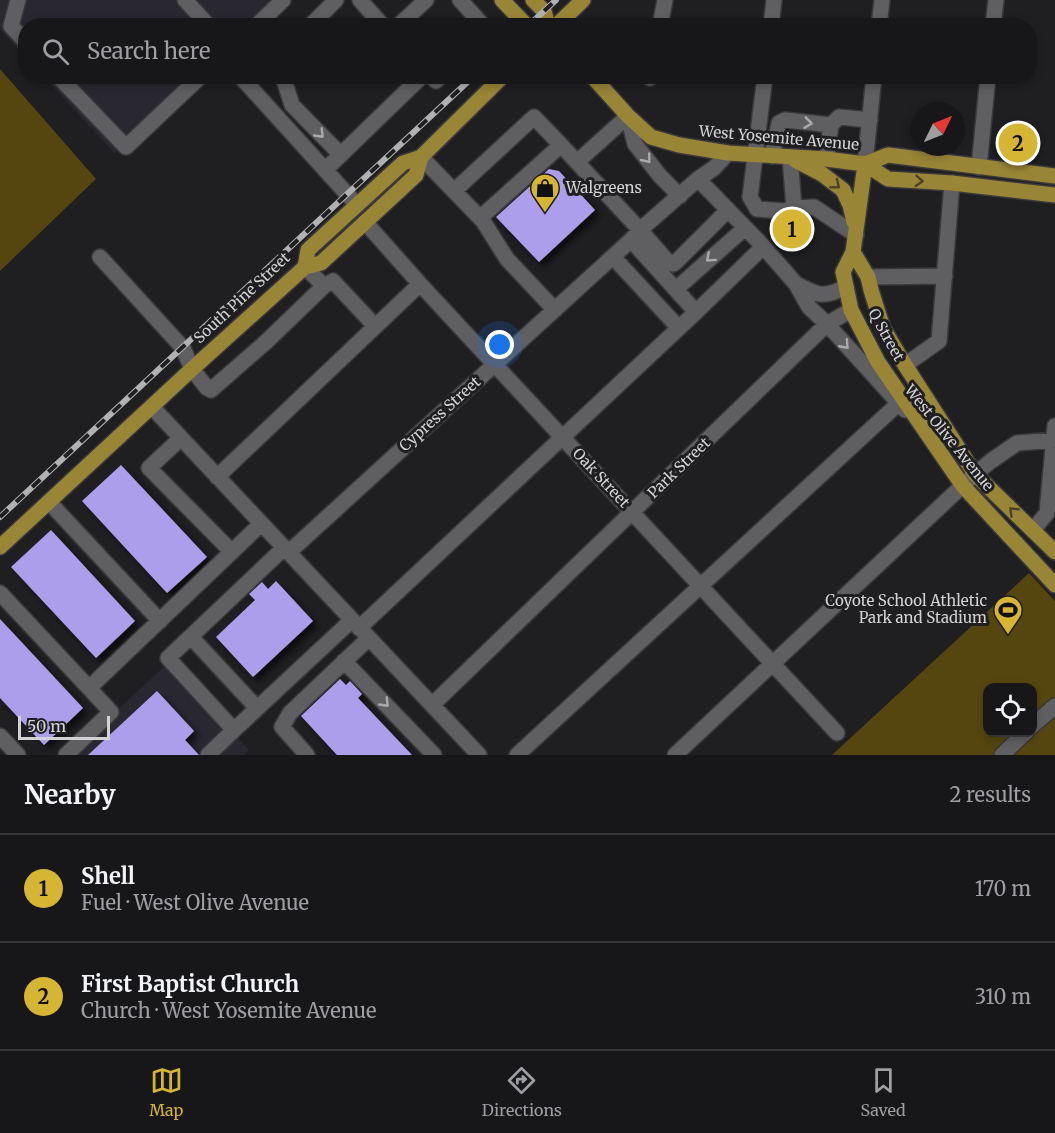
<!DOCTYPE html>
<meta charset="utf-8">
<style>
body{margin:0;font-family:Merriweather,serif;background:#242427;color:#f1f3f6}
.controls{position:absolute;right:18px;bottom:18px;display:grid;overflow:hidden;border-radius:12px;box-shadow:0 3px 9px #0003}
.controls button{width:54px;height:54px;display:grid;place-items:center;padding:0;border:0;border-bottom:2px solid #363639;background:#17171a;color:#f1f3f6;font:30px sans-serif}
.compass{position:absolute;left:911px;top:102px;width:54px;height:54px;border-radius:50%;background:#17171a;box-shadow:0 3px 9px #0003;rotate:47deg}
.scale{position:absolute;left:18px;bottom:15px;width:92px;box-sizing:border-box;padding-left:6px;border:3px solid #d2d1d3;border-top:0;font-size:16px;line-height:21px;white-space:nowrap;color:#d2d1d3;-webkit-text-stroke:4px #1f1f22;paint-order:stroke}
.you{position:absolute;left:500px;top:345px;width:21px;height:21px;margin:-15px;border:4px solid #fff;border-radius:50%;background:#1a73e8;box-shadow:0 0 0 9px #1a73e833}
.badge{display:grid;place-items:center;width:39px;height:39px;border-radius:50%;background:#d7b534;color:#111;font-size:20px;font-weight:700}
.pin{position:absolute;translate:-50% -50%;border:3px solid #fff;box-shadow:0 2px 6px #0006}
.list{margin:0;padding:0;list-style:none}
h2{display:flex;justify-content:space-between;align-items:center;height:78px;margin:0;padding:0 24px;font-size:26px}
h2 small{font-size:20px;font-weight:400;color:#9e9fa2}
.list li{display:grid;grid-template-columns:39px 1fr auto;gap:18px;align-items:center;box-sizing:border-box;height:108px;padding:0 24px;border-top:2px solid #363639}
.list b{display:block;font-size:22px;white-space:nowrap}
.list p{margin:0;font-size:20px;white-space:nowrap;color:#9e9fa2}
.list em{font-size:20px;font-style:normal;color:#9e9fa2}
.icon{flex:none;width:33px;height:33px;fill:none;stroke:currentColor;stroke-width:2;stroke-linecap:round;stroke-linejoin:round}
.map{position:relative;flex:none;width:1055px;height:755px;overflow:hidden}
.search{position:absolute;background:#17171a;box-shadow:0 3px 9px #0003;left:18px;right:18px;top:18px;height:66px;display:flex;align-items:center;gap:15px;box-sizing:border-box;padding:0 21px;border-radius:24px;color:#9e9fa2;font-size:22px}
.sheet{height:294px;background:#17171a}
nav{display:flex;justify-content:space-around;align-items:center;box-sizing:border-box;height:84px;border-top:2px solid #363639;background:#17171a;font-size:16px;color:#9e9fa2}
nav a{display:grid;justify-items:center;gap:3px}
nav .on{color:#d7b534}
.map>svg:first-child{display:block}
</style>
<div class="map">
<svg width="1055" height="755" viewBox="0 0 1055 755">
<defs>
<filter id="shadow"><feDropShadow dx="5" dy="5" stdDeviation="3" flood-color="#0009"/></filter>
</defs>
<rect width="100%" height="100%" fill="#1f1f22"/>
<path fill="#292730" d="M0 0H272L246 25 26 26 25 57 0 29Z
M44 77H193L114 153Z
M168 663 249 750 244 755H69Z"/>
<path fill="#54460e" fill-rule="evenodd" d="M0 69 96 179 0 271Z
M1029 573 1055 601V755H832ZM988 688H1032V732H988Z"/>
<path fill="#ad9eec" filter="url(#shadow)" d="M549 169 559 171 595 210 539 262 496 217Z
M121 465 207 557 167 593 82 501Z
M51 530 135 621 96 658 11 567Z
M276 581 313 621 253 677 216 637 255 600 249 594 262 582 268 589Z
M0 619 83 708 44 745 0 698Z
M340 679 346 685 350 681 362 694 358 698 412 755H337L301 716Z
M157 691 194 731 185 740 199 755H88Z"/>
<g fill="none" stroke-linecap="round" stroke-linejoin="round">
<g stroke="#39393b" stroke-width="18">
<path id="minor" d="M18 0 11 26 26 42
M185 0 209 26
M360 0 383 26
M460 0 480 22V26
M256 26 283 0
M310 26 336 0
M398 26 426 0
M660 26 665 0
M771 26 774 0
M879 26 882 0
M993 26 996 0
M58 76 126 147 201 76
M240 76 357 205
M282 76 286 86 292 105 341 155
M431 76 436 81 441 76
M765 76 750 197 757 209 784 211 794 208 814 207 856 235
M650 78 651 76
M772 156 779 123 785 120 831 125
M421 157 483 221 507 259 555 310
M790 157 794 208
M826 159 831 125 839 117 870 120
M577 162 628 116 635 144 660 176 680 196
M865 164 874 76
M979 167 988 76
M325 170 422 76
M698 179 762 245 796 284 809 307 827 324 905 410
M454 191 534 117 561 145
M480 218 561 145 640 230 668 262 673 264 676 262 728 210
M365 222 420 284 837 733
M631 240 696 312
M100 257 183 348 192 369 207 388 211 390 267 341 324 286
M613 257 679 328
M305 267 324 286 333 281 375 326
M868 277 945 276
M796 284C818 295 822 299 846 287
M676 289 745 228
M905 365 939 341 952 183
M152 407 479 755
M181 438 149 468 232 552
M217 477 420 284
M49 502 160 621
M1033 530 1047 513 1055 426
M284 548 168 658 234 730 352 620
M288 553 631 240 640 230 698 179 714 168 728 153
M0 593 89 688
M359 628 695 313 763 247
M191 637 257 708
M344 661 434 755
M432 705 827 324 851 310
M1032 726 1055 706
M0 736 18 755
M66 755 111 712 89 688 261 524
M208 755 234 730
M307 755 282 727 290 713 369 638
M517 755 899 403
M675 755 975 474 991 461 1017 443 1055 440
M1002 755 1026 732"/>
</g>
<g stroke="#39393b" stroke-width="18">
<path id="major" d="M502 0 527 26
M533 0 544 11 548 26
M556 26 583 0
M592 76 628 116 651 137 679 145 728 153 826 159 865 164 888 179 952 183 1055 195
M795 160 822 174 843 190 850 205 854 222
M865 164 853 252 843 272 851 310 878 362 963 486 1055 585
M865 164 888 155 1055 176
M853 252 868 277 871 290 883 328 905 365 975 474 1055 552
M305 267 321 263 416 175 421 157
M0 547 192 369 305 267 308 250 403 163 421 157 503 76"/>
</g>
<use href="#minor" stroke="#5f5f62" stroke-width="15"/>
<use href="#major" stroke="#998536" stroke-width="15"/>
<g stroke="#b1b0b2" stroke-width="6">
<path id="rail" d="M528 26 556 0
M0 517 474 76"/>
</g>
<use href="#rail" stroke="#1f1f22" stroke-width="4" stroke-dasharray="11" stroke-linecap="butt"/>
</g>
<defs><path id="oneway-chevron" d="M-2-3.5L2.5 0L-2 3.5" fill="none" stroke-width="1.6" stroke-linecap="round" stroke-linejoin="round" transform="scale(1.5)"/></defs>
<g stroke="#aaa9ab">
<use href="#oneway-chevron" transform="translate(808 123) rotate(7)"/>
<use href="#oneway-chevron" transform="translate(320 134) rotate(46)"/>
<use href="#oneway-chevron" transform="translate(647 159) rotate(51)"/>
<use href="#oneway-chevron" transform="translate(710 258) rotate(138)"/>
<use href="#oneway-chevron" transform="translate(845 345) rotate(48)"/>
<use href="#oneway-chevron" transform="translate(385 703) rotate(46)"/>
</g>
<g stroke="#4a4329">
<use href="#oneway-chevron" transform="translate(919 181) rotate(4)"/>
<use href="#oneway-chevron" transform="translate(836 185) rotate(39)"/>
<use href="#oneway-chevron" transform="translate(1013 511) rotate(-136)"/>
</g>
<defs>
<g id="shop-pin" transform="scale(1.5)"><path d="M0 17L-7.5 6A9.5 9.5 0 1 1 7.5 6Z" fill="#d7b534" stroke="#1f1f22"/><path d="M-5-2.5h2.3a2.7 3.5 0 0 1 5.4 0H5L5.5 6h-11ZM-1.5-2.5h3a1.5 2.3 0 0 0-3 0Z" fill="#111"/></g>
<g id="stadium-pin" transform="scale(1.5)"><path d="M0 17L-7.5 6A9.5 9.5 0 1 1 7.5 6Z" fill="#d7b534" stroke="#1f1f22"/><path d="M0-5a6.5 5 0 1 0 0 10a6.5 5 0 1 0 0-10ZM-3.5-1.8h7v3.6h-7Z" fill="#111"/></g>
</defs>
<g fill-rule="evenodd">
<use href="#shop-pin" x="545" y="188"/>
<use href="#stadium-pin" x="1008" y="610"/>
</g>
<g text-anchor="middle" stroke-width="6" stroke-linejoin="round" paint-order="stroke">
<g font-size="15" fill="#d2d1d3" stroke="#1f1f22">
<text transform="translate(779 138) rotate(5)" y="5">West Yosemite Avenue</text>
<text transform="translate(242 298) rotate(-43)" y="5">South Pine Street</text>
<text transform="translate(886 335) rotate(61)" y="5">Q Street</text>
<text transform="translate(440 414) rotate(-42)" y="5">Cypress Street</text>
<text transform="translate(949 438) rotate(51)" y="5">West Olive Avenue</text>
<text transform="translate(679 468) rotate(-44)" y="5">Park Street</text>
<text transform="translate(601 478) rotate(47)" y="5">Oak Street</text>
</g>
<g font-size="15" fill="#d2d1d3" stroke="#1f1f22" text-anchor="start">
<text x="566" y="193">Walgreens</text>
<text x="987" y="606" text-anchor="end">Coyote School Athletic<tspan x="987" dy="17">Park and Stadium</tspan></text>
</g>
</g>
</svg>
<div class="controls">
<button><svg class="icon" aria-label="locate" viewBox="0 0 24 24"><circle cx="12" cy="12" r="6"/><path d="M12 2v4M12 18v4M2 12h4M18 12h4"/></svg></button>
</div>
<svg class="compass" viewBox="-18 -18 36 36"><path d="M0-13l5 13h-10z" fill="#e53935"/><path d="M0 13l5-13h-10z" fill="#9e9fa2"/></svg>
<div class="scale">50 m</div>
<div class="you"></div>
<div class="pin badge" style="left:792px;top:229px">1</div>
<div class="pin badge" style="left:1018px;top:143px">2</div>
<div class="search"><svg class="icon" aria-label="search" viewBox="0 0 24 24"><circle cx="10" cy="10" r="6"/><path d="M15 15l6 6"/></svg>Search here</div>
</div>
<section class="sheet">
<h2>Nearby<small>2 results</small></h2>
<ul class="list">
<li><span class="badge">1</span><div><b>Shell</b><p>Fuel · West Olive Avenue</p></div><em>170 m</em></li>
<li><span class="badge">2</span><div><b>First Baptist Church</b><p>Church · West Yosemite Avenue</p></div><em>310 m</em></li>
</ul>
</section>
<nav>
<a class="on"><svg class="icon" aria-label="map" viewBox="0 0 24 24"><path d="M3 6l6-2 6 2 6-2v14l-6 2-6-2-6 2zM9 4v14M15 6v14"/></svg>Map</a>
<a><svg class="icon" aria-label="directions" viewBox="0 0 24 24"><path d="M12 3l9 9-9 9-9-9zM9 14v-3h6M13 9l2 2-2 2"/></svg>Directions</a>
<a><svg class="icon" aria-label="saved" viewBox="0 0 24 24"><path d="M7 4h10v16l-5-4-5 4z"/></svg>Saved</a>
</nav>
